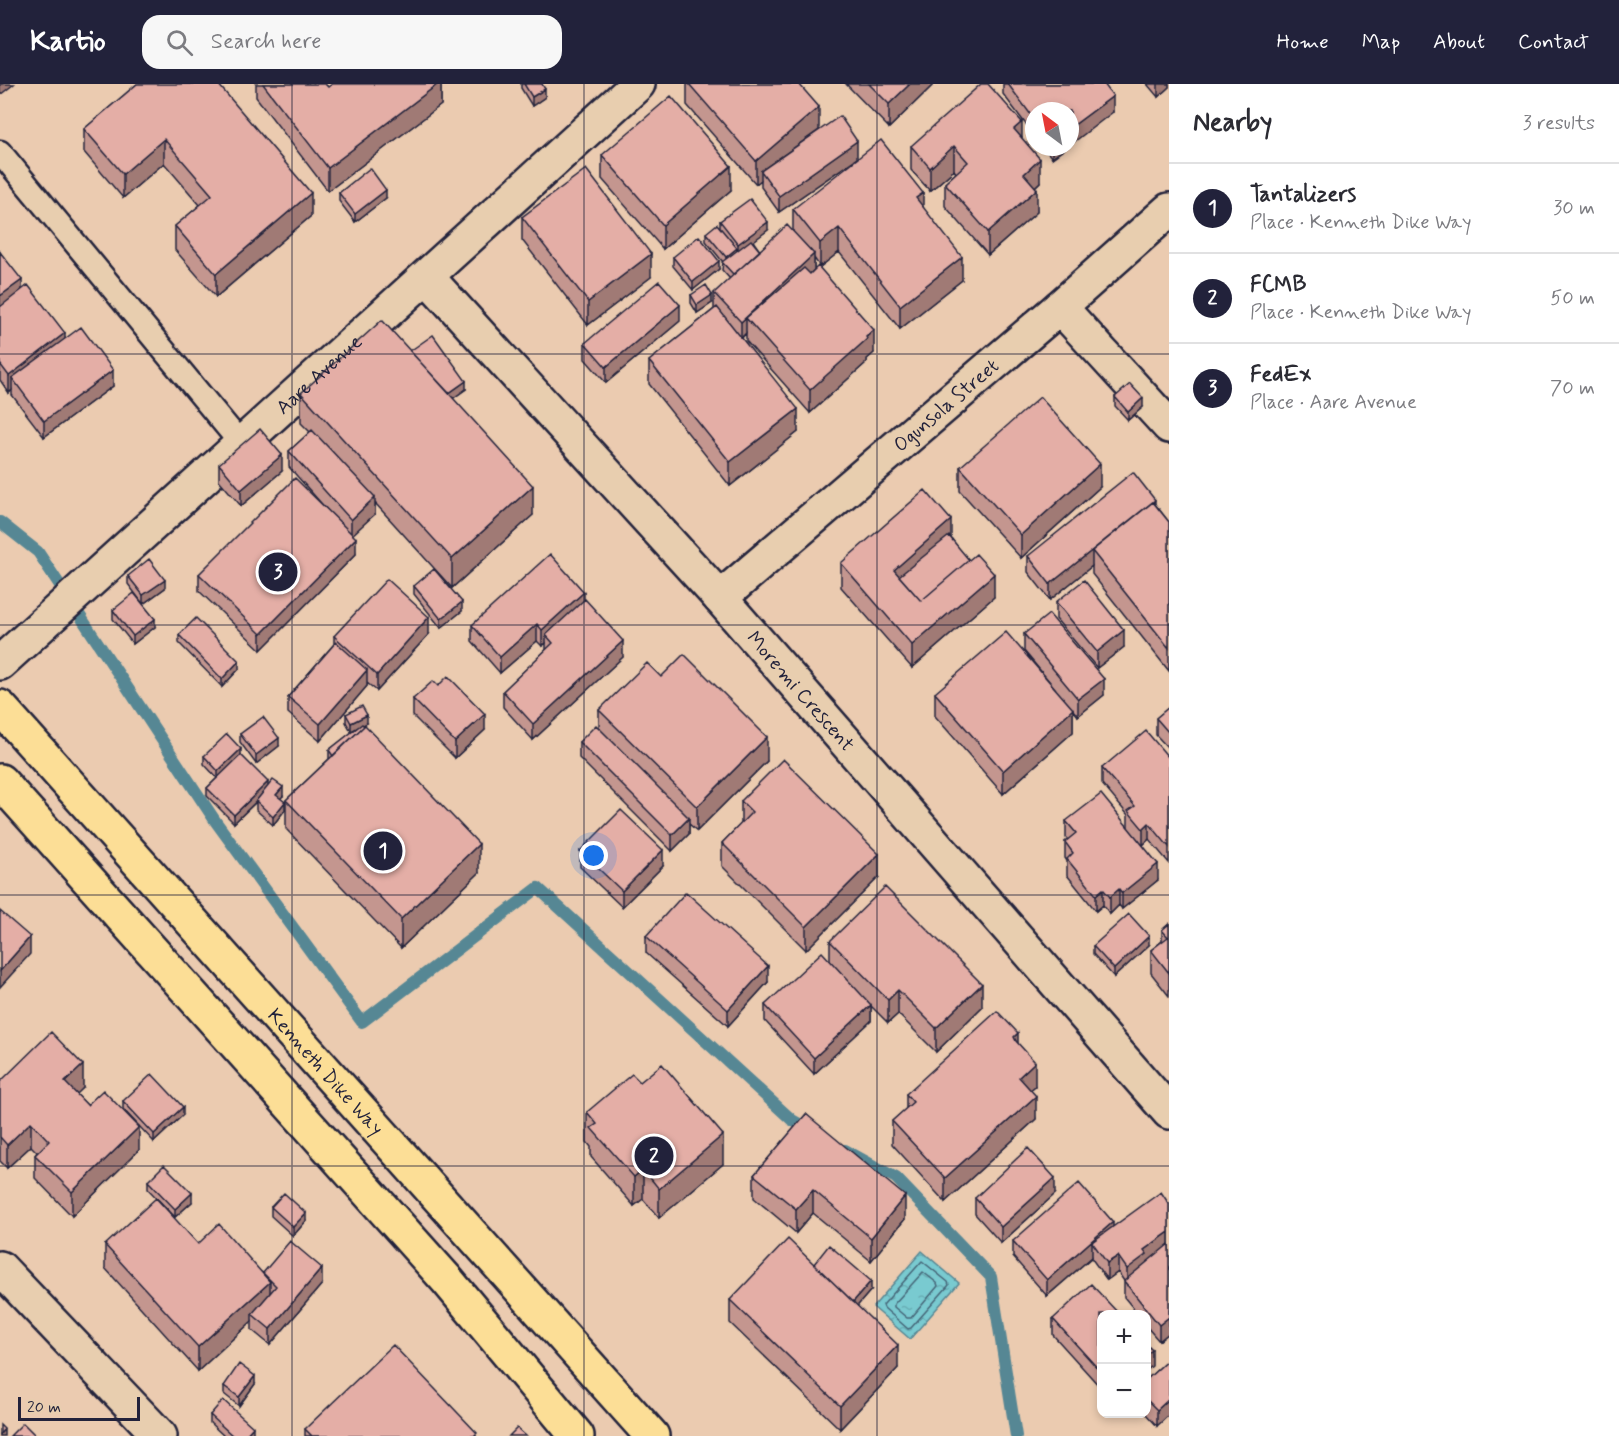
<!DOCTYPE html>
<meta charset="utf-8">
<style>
body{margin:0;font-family:Mynerve,sans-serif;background:#f7f7f7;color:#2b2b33}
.controls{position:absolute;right:18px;bottom:18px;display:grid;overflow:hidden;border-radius:12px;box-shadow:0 3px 9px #0003}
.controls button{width:54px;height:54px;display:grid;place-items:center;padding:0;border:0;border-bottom:2px solid #e1e1e2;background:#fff;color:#2b2b33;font:30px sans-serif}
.compass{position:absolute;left:1025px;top:18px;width:54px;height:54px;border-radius:50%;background:#fff;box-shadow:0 3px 9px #0003;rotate:328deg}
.scale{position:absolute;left:18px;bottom:15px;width:122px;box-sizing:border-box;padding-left:6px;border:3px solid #22223b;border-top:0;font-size:16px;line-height:21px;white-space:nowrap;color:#22223b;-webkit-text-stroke:4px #e8ceaf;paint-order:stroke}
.you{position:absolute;left:594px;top:772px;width:21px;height:21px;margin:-15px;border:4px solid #fff;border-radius:50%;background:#1a73e8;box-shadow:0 0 0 9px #1a73e833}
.badge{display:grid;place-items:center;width:39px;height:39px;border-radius:50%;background:#22223b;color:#fff;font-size:20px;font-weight:700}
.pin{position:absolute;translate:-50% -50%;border:3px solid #fff;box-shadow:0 2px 6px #0006}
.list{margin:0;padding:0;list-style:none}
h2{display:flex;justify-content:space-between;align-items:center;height:78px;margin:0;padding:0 24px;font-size:26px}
h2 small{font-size:20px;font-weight:400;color:#7c7c81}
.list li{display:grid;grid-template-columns:39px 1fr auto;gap:18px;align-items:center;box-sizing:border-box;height:90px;padding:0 24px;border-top:2px solid #e1e1e2}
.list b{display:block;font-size:22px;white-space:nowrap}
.list p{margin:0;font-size:20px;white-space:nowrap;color:#7c7c81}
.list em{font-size:20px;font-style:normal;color:#7c7c81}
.icon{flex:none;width:33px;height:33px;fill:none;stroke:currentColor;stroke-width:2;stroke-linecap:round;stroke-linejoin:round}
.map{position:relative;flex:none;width:1169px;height:1352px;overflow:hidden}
header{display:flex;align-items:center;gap:36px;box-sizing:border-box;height:84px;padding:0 30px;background:#22223b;color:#fff}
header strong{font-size:28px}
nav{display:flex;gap:33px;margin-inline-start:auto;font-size:21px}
.search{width:420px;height:54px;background:#f7f7f7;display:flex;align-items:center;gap:15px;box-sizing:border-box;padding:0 21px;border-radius:18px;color:#7c7c81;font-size:22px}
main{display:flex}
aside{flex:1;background:#fff}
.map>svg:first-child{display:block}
</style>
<header>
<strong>Kartio</strong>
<div class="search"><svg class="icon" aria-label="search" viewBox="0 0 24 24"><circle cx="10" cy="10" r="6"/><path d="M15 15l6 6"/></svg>Search here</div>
<nav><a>Home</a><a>Map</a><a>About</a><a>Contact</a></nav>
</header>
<main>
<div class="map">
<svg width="1169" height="1352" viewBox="0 0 1169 1352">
<defs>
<pattern id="water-ripples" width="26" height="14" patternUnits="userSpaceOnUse" patternTransform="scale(1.5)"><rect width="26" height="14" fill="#79cad0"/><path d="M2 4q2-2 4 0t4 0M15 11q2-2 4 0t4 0" fill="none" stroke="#68adb4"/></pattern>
</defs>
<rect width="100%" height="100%" fill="#ebcbb0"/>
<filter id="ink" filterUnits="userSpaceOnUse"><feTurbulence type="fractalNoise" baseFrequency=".0167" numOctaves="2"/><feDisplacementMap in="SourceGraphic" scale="12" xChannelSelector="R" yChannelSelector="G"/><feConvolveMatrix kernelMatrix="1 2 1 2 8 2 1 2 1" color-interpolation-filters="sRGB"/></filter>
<g filter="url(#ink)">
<path fill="url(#water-ripples)" stroke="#568794" stroke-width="1.5" d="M922 1167 959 1199 910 1255 873 1223Z"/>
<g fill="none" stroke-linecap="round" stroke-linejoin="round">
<path stroke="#456577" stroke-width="1.5" d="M922 1177 948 1198 949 1201 911 1244 908 1245 884 1224 883 1221Z
M923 1188 937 1199 938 1202 911 1234H907L894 1223V1220Z"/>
<path stroke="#568794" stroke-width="12" d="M0 438 38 468 216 738 362 938 538 804 792 1036 812 1047
M845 1066 896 1094 991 1193 1016 1352"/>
<g stroke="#22223b" stroke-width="27">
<path id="service" d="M0 68 242 361"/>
</g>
<g stroke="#22223b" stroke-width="38">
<g id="minor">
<path id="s1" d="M427 193 720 514 1169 1028"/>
<path d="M1060 223 1169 342"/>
<path id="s2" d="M720 514 1060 223 1169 126"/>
<path id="s3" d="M0 579 638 0"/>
<path d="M0 1184 160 1352"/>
</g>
</g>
<g stroke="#22223b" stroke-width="38">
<g id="trunk">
<path id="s4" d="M0 623 652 1352"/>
<path d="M0 697 447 1196 577 1352"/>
</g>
</g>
<use href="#service" stroke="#e8ceaf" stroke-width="22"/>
<use href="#minor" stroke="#e8ceaf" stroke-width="33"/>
<use href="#trunk" stroke="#fcde96" stroke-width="33"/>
</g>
<path fill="#c4968f" stroke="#22223b" stroke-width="1.5" d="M137 0 311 132 216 213 175 166V142L200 121 164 79 123 114 84 68V45Z
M256 0H325L328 3 441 0V21L328 107 256 13Z
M521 0H542L545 13 532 22 521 4Z
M687 0H799L819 46 857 74 779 128 761 103V96L756 100 687 21Z
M846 0H934L889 44Z
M1003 0H1104L1113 28 1034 27V51L1003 10Z
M1147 0H1169V3L1158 13Z
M1022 54 1040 98 1035 103 1037 128 988 171 945 122V99L956 89 954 86 930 107 911 86V62Z
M1043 63H1067L1052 74Z
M602 71 731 106 663 165 602 95Z
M339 109 386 114 355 138 339 117Z
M923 123 962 196 900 245 839 168 820 183 814 174V186L874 269 867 275V278L810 329 746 257V249L742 254 798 348 730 402 649 300V277L714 225V209L730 195 722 186 723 178 706 157V149L720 144V137L768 146 753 157 760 167 793 148V125Z
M522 133 651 193 588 241 522 156Z
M0 168 22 206 65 255 113 302 44 353 12 311V306L9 309 0 296Z
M673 173 719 185 693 206 673 182Z
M691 211 712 219 697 229 691 219Z
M680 237 606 299 585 275V259Z
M410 267 466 305 453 314 533 431 452 504 375 419V430L352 450 356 470 261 566 199 507V490L328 427 289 383V367L310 348 301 339V309Z
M1115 313 1143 323 1128 336 1115 322Z
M219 380 282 387 241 422 219 396Z
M960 383 1100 403 1021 474 960 407Z
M1155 420 1169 438V587L1092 490V482L1050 516 1028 488V472Z
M951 454 994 513 912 584 841 503V479Z
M128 492 165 504 143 520 128 500Z
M414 502 462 527 441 544 414 510Z
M584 515 623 573 533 656 503 623V607L546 566V559L542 562 537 557 500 589 472 557V541Z
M1056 518 1124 563 1097 584 1056 535Z
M113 526 155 543 133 560 113 535Z
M429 550 377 607 367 599V602L320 657 288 629V613L334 560V552Z
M1024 550 1104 611 1078 632 1073 626V648L1003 710 935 632V609L1055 604 1024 567Z
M179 551 239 585 222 603 179 559Z
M661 593 767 677 697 747 689 740V750L672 767 579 674V658L599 644V626Z
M413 615 485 646 455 674 413 632Z
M1169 623V665L1156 651V634Z
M346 630 367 639 363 641 479 789 401 864 286 745V716L329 675V666L356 645 351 647 346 638Z
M240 650 279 662 256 680 240 658Z
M241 671 268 703 283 712 280 714 285 726 273 741 256 726V718L234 739 207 712V704L217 694 204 680V672Z
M1169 674V779L1149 755 1143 761 1158 796 1122 825 1119 821 1110 830 1103 821 1096 827 1067 791V777L1065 774V758L1068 756 1066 754V737L1128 743V731L1102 700V684Z
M741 717 879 793 806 866 722 782V759L741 740Z
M580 767 663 782 622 823 580 783Z
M1169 840V912L1151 889V866L1162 857V846Z
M646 852 768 898 728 942 646 869Z
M830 857 982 923 936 968 898 930 888 939 871 922V937L814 990 765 937V921L830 877Z
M1149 861 1114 893 1093 870V862Z
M1018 960 1035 1002 1030 1006 1036 1035 945 1118 892 1060V1037L906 1025V1010Z
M0 998 83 1004 76 1010 87 1021 139 1066 72 1132 35 1094V1071L37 1068 31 1062 7 1084 0 1077Z
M640 998 723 1080 659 1134 643 1115 634 1122 591 1073V1063L587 1058V1028Z
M123 1017 183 1031 154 1058 123 1025Z
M806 1030 905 1135 871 1177 813 1129 796 1149 754 1114V1091Z
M148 1097 192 1118 175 1133 148 1105Z
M1055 1110 1001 1159 975 1130V1114Z
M1169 1120V1249L1159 1257 1146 1242V1230H1138L1124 1213V1197L1118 1188 1107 1196 1092 1175V1173L1047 1212 1013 1173V1157L1113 1143Z
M271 1123 306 1137 293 1152 271 1132Z
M198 1160 263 1189 322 1200 270 1261 252 1246V1237L198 1287 105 1184V1161Z
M871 1206 857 1222 898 1284 840 1345 730 1239V1216Z
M1101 1230V1304L1053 1251V1235Z
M1169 1275 1157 1342 1145 1329H1146V1296Z
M255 1300 239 1322 224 1310V1302Z
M210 1331 253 1351 252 1352H224L210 1339Z
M305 1345 477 1352H305Z"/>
<path fill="#a07a74" stroke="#22223b" stroke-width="1.5" d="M0 0H14L0 11Z
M438 0H441V21L328 107V84Z
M910 0H934L889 44V20Z
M1158 0H1169V3L1158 13Z
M545 5V13L532 22V13Z
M1113 12V28L1070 61V44Z
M819 23V46L761 87V96L756 100V77Z
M1022 38V61L1014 45Z
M164 55V79L123 114V90Z
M857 57V74L779 128V112Z
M954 62V86L930 107V84Z
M1052 63H1067L1052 74Z
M1040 75V98L1024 113V90Z
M731 82V106L663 165V141Z
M1037 105V128L988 171V148Z
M386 106V114L355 138V130Z
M311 109V132L216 213V190Z
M923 109V132L916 114Z
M768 138V146L738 169V160Z
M839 144V168L820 183V159Z
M737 164V173L726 182V173Z
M651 170V193L588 241V218Z
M814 170V186L754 242 746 234V249L741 254V238Z
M962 173V196L900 245V222Z
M719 177V185L693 206V198Z
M22 196V212L0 228V212Z
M712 211V219L697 229V221Z
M680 221V237L606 299V283Z
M874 246V269L867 275V278L810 329V306Z
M65 249V265L12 294V306L9 309V292Z
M113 286V302L44 353V337Z
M466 297V305L441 323V315Z
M1143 314V323L1128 336V328Z
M798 325V348L730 402V378Z
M282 371V387L241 422V406Z
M1100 380V403L1021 474V451Z
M533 402V431L452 504V475Z
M375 413V430L351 452V436Z
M1155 416V432L1092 467V482L1050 516V500Z
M951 436V459L904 500 894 486Z
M356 454V470L261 566V550Z
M994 490V513L912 584V561Z
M165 496V504L143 520V511Z
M584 508V524L546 551V559L542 562V546Z
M462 518V527L441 544V535Z
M429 533V550L377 607V591Z
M155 535V543L133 560V552Z
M537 540V557L500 589V573Z
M1124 546V563L1097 584V568Z
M623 557V573L533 656V640Z
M239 577V585L222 603V595Z
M367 586V602L320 657V640Z
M1104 595V611L1078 632V615Z
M1073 625V648L1003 710V687Z
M485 630V646L455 674V658Z
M367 631V639L351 647V639Z
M767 653V677L697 747V723Z
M279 654V662L256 680V671Z
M241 665V673L218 696V687Z
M268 698V706L234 739V731Z
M283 703V712L276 719V711Z
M285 718V726L273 741V733Z
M689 734V750L672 767V751Z
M1149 739V755L1143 761V745Z
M479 760V789L401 864V835Z
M663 766V782L622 823V807Z
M879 770V793L806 866V843Z
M1158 780V796L1122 825V809Z
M1103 805V821L1096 827V811Z
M1119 805V821L1110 830V813Z
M1149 852V861L1114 893V885Z
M30 853V870L0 903V887Z
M768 882V898L728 942V926Z
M982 900V923L936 968V944Z
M898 906V930L888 939V916Z
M871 921V937L814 990V974Z
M1018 949V972L1014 953Z
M1035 978V1002L1019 1016V993Z
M83 981V1004L65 1022V998Z
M1036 1012V1035L945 1118V1094Z
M183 1023V1031L154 1058V1050Z
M31 1038V1062L7 1084V1061Z
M139 1043V1066L72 1132V1108Z
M723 1051V1080L659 1134V1105Z
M643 1085V1115L634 1122V1093Z
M1055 1094V1110L1001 1159V1143Z
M813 1106V1129L796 1149V1125Z
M192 1109V1118L175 1133V1125Z
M905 1112V1135L871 1177V1154Z
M306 1129V1137L293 1152V1143Z
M1113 1138V1154L1092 1158V1173L1047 1212V1196Z
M1169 1148V1165L1127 1201V1185L1144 1166Z
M1118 1172V1188L1107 1196V1179Z
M322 1184V1200L270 1261V1245Z
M871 1197V1206L853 1227V1218Z
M270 1198V1221L252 1230V1237L198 1287V1263Z
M1169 1233V1249L1159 1257V1241Z
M898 1261V1284L840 1345V1322Z
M1152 1266V1282L1146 1287V1271Z
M255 1292V1300L239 1322V1313Z
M1169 1315V1331L1157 1342V1326Z
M253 1343V1351L252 1352H245Z
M4 1345V1352H0V1350Z"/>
<path fill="#e4aea6" stroke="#22223b" stroke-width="1.5" d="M137 0H218L311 109 216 190 175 142 212 111 164 55 123 90 84 45Z
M263 0H325L328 3 332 0H438L328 84Z
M524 0H542L545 5 532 13Z
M689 0H799L819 23 756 77Z
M869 0H910L889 20Z
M981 0H988L1022 38 1014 45 1040 75 1024 90 1037 105 988 148 945 99 968 78 954 62 930 84 911 62Z
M1008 0H1104L1113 12 1070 44V27H1034V35Z
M671 12 731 82 663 141 602 71Z
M840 32 857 57 779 112 761 87Z
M881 56 923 109 916 114 962 173 900 222 839 144 820 159 793 125Z
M370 84 386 106 355 130 339 109Z
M586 85 651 170 588 218 522 133Z
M750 115 768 138 738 160 720 137Z
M717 140 737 164 726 173 706 149Z
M787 141 814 170 741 238 714 209Z
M699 152 719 177 693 198 673 173Z
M751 156 760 167 742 183 733 190 722 178Z
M0 168 22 196 0 212Z
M818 182 874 246 866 253 867 255 810 306 746 234 804 184 810 190Z
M659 197 680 221 606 283 585 259Z
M28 201 65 249 9 292 0 280V223Z
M706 201 712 211 697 221 691 211Z
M717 223 798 325 730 378 649 277Z
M382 236 533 402 452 475 301 309Z
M81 243 113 286 44 337 12 294Z
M433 251 466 297 449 309 410 267Z
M1130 300 1143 314 1128 328 1115 313Z
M1040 313 1100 380 1021 451 960 383Z
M260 345 282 371 241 406 219 380Z
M312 346 375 413 351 436 289 367Z
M1133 388 1155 416 1050 500 1028 472Z
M295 394 356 454 261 550 199 490Z
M925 406 951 436 894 486 921 517 976 470 994 490 912 561 841 479Z
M1153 418 1169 438V564L1092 467Z
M949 452 969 476 921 517 899 492Z
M550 470 584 508 542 546 537 540 500 573 472 541Z
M149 475 165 496 143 511 128 492Z
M434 485 462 518 441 535 414 502Z
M387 495 429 533 377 591 334 552Z
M1084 496 1124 546 1097 568 1056 518Z
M134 509 155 535 133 552 113 526Z
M585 515 623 557 533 640 503 607 553 559 546 551Z
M1049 530 1104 595 1078 615 1024 550Z
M196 534 239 577 222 595 179 551Z
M1006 548 1073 625 1003 687 935 609Z
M336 558 367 586 320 640 288 613Z
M684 570 767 653 697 723 599 626 647 579 661 593Z
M448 592 485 630 455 658 413 615 433 597 438 602Z
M362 622 367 631 351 639 346 630Z
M1169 623V649L1156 634Z
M263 633 279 654 256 671 240 650Z
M362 640 364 642 333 672 329 666Z
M365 641 479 760 401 835 286 716Z
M596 641 689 734 672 751 579 658Z
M1146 647 1169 674V763L1149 739 1143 745 1128 727 1135 722 1102 684Z
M227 650 241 665 218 687 204 672Z
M241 671 268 698 234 731 207 704Z
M783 675 879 770 806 843 722 759 752 728 741 717Z
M273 696 283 703 276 711 285 718 273 733 256 717Z
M1101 710 1158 780 1122 809 1119 805 1110 813 1103 805 1096 811 1067 775 1073 769 1065 758 1076 749 1066 737Z
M621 726 663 766 622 807 580 767Z
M885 803 982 900 936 944 898 906 888 916 830 857Z
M686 808 768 882 728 926 646 852Z
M0 827 30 853 0 887Z
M1129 830 1149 852 1114 885 1093 862Z
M1169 840V889L1151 866 1168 853 1162 846Z
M822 868 871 921 814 974 765 921Z
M997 927 1018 949 1014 953 1016 957 1035 978 1019 993 1036 1012 945 1094 892 1037 913 1018 906 1010Z
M51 948 83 981 65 998 87 1021 103 1006 139 1043 72 1108 35 1071 49 1057 31 1038 7 1061 0 1053V998Z
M662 980 723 1051 659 1105 643 1085 634 1093 591 1044 597 1040 587 1028 632 990 640 998Z
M152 990 183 1023 154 1050 123 1017Z
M806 1030 905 1112 871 1154 813 1106 796 1125 754 1091Z
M1028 1064 1055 1094 1001 1143 975 1114Z
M164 1081 192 1109 175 1125 148 1097Z
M1079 1099 1113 1138 1047 1196 1013 1157Z
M1161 1108 1169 1120V1148L1144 1166 1147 1170 1127 1185 1118 1172 1107 1179 1092 1158Z
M284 1109 306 1129 293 1143 271 1123Z
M156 1114 198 1160 219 1140 270 1198 198 1263 105 1161Z
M788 1155 898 1261 840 1322 730 1216Z
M290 1157 322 1184 270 1245 252 1230 276 1202 263 1189Z
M1169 1160V1233L1159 1241 1124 1197Z
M829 1161 871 1197 853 1218 814 1180Z
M1091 1200 1119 1230H1101V1288L1053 1235Z
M1146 1260 1152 1266 1146 1271Z
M393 1261 477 1349 474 1352H312L305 1345Z
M1169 1275V1315L1157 1326 1146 1315V1296Z
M239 1280 255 1292 239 1313 224 1302Z
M223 1316 253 1343 245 1352H233L210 1331Z
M23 1339 36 1352H10Z
M0 1341 4 1345 0 1350Z
M517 1344 526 1352H509Z"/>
</g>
<path fill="none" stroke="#22223b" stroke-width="1.5" stroke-opacity="0.55" d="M292 0V1352M584 0V1352M877 0V1352M0 270H1169M0 541H1169M0 811H1169M0 1082H1169"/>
<g text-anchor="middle" stroke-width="6" stroke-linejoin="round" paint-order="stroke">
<g font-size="20" fill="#22223b" stroke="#e8ceaf">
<text dy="7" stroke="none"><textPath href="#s3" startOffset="430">Aare Avenue</textPath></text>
<text dy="7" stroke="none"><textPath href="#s2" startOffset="297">Ogunsola Street</textPath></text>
<text dy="7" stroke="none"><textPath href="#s1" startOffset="558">Moremi Crescent</textPath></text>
<text dy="7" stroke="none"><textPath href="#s4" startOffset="489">Kenneth Dike Way</textPath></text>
</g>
</g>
</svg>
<div class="controls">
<button>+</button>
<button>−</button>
</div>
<svg class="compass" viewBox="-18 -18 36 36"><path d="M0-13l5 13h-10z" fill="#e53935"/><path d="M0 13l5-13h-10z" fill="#7c7c81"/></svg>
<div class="scale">20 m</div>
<div class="you"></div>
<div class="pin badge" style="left:383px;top:767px">1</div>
<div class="pin badge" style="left:654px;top:1072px">2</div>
<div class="pin badge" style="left:278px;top:488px">3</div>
</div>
<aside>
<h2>Nearby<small>3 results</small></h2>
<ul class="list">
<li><span class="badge">1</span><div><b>Tantalizers</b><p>Place · Kenneth Dike Way</p></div><em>30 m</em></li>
<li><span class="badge">2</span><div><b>FCMB</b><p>Place · Kenneth Dike Way</p></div><em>50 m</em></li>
<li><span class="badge">3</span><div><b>FedEx</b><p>Place · Aare Avenue</p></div><em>70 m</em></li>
</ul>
</aside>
</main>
